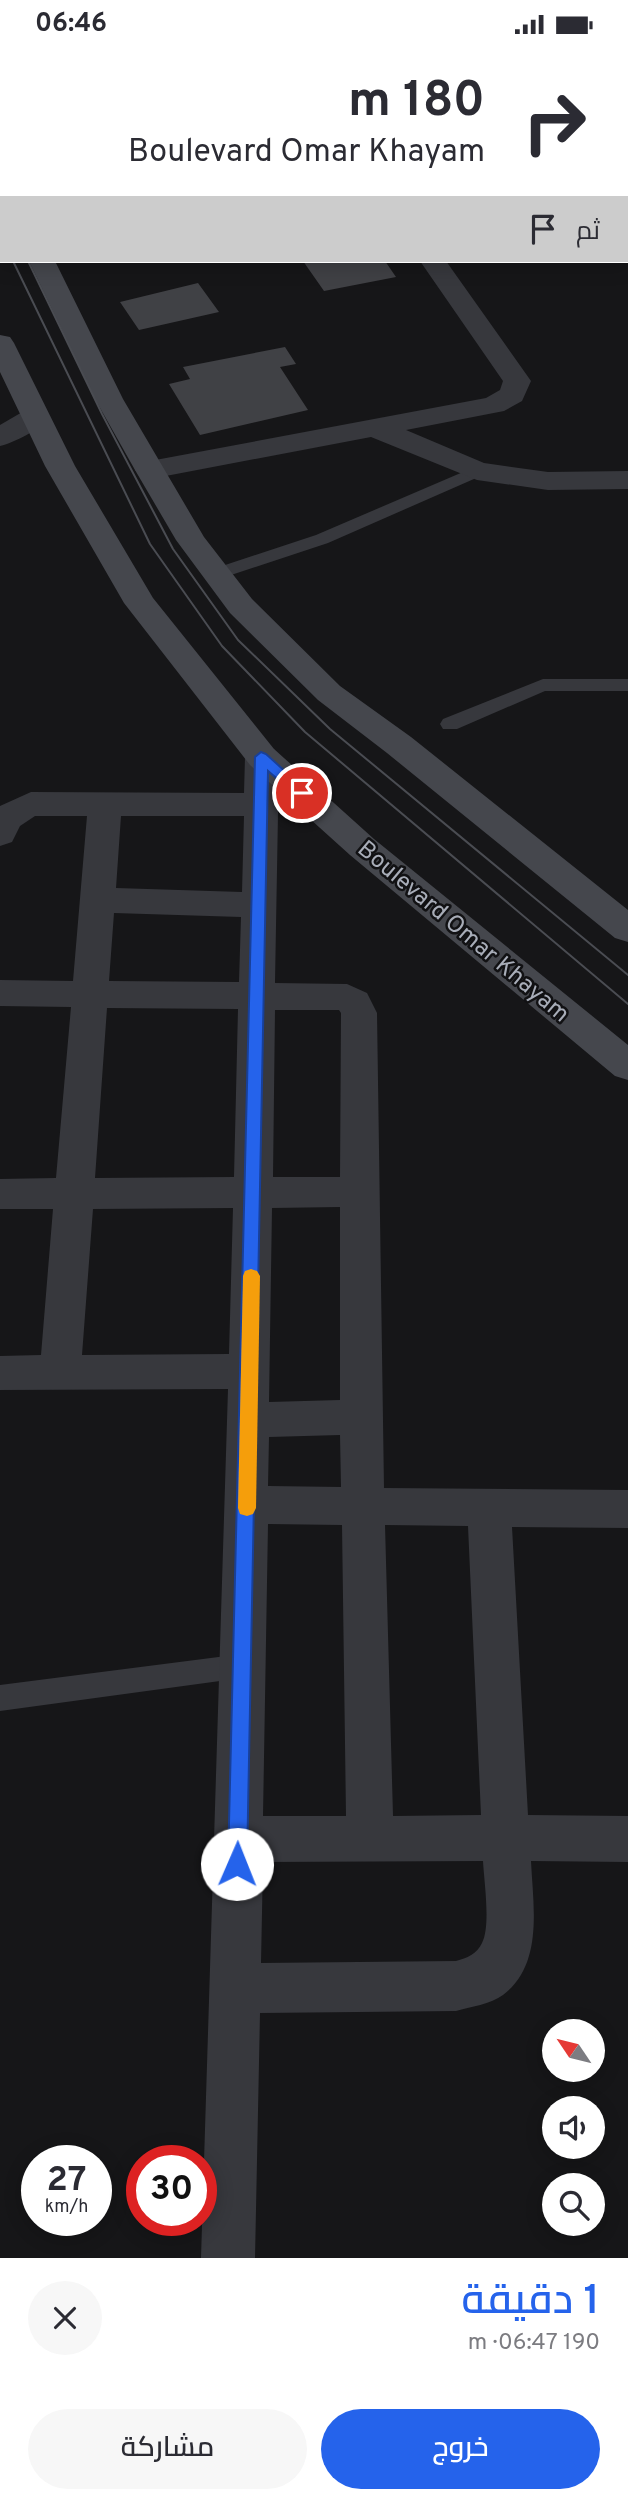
<!DOCTYPE html>
<html lang="ar">
<meta charset="utf-8">
<style>
:root{--surface:#fff;--page:#f7f7f7;--text:#2b2b33;--muted:#7c7c81;--accent:#2563eb}
body{margin:0;font-family:Overpass,Cairo,sans-serif;background:var(--page);color:var(--text);direction:rtl;height:100vh;display:flex;flex-direction:column;font-size:26px;white-space:nowrap}
*{box-sizing:border-box;margin:0}
p{font-size:23px;color:var(--muted)}
.icon{flex:none;width:38px;height:38px;fill:none;stroke:currentColor;stroke-width:2;stroke-linecap:round;stroke-linejoin:round}
.map{position:relative;height:2209px;overflow:hidden;direction:ltr}
.details{display:flex;flex-direction:column;background:var(--surface);flex:1}
.details>*{flex:none}
.hud{position:absolute;left:0px;top:0px;width:628px;height:214px;box-shadow:0 4px 18px #0003;direction:rtl;background:#fff;color:var(--text);overflow:hidden}
.needle{width:46px;rotate:305deg}
.tools{position:absolute;left:542px;top:1970px;display:grid;gap:14px}
.tools a{display:grid;place-items:center;width:63px;height:63px;border-radius:50%;background:var(--surface);box-shadow:0 4px 18px #0003;font-size:35px}
.speed{position:absolute;left:21px;top:2096px;display:flex;gap:14px;font-size:35px;font-weight:700;text-align:center}
.speed>*{display:grid;place-content:center;width:91px;height:91px;border-radius:50%;background:var(--surface);box-shadow:0 4px 18px #0003;line-height:1}
.speed small{font-size:18px;font-weight:400}
.speed .limit{border:10px solid #d22;background:#fff;color:#111}
.pin{position:absolute;display:grid;place-items:center;width:60px;height:60px;color:#fff;margin:-30px;border:4px solid #fff;border-radius:50%;box-shadow:0 2px 7px #0007}
.me{position:absolute;width:77px;margin:-38px;rotate:1deg;stroke-linejoin:round;filter:drop-shadow(0 0 5px #0008)}
.turn{display:flex;align-items:center;gap:24px;height:147px;padding:0 28px;font-size:32px}
.turn .icon{width:91px;height:91px;stroke-width:2.5}
.turn b{display:block;font-size:49px;line-height:60px}
.then{display:flex;align-items:center;height:66px;padding:0 28px;background:#0003;gap:14px;font-size:26px}
.round{display:grid;place-items:center;flex:none;width:74px;height:74px;border-radius:37px;background:var(--page)}
.summary{display:flex;align-items:center;justify-content:space-between;height:119px;padding:0 28px}
h1{font-size:42px;font-weight:600;line-height:52px;color:var(--accent)}
.button{display:flex;gap:14px;margin-top:auto;padding:14px 28px}
.button a{flex:1;height:80px;border-radius:42px;background:var(--accent);color:#fff;font-size:28px;font-weight:600;line-height:80px;text-align:center}
.button a+a{background:var(--page);color:var(--text)}
.status{display:flex;justify-content:space-between;align-items:center;height:49px;padding:0 35px;background:var(--surface);direction:ltr}
.status svg{height:19px;fill:currentColor}
.map>svg:first-child{display:block}
</style>
<div class="status"><b>06:46</b><svg viewBox="0 0 49 12"><path d="M0 12V9h3v3zM5 12V6h3v6zM10 12V3h3v9zM15 12V0h3v12zM26 1h20v11H26zM47 4h2v5h-2z"/></svg></div>
<div class="map">
<svg width="628" height="2209" viewBox="0 0 628 2209">
<rect width="100%" height="100%" fill="#161618"/>
<path fill="#404145" d="M303 212H385L396 228 324 242Z
M198 234 219 263 139 281 120 253Z
M285 298 296 315 280 318 308 361 200 386 169 335 190 330 183 318Z"/>
<g fill="none" stroke-linecap="round" stroke-linejoin="round">
<path fill="#37383d" fill-rule="evenodd" d="M477 417 483 418 486 422 483 426 328 494 222 529H210L207 525 210 521 316 486Z
M543 630H628V642H545L457 680H443L440 675 443 670Z
M242 1605 251 1608 255 1617 251 1626 242 1629 0 1662V1636Z"/>
<path fill="#37383d" fill-rule="evenodd" d="M106 0H139L104 2Z
M0 13H2V27H0Z
M420 212H446L531 332 522 352 504 362 406 381 484 414 548 423 628 422V440L548 441 477 431 371 388 150 430 140 427 135 421 140 415 150 412 486 349 500 341 503 332Z
M34 359 44 362 48 368C39 381 16 393 0 397V376L24 362Z
M262 697 274 700 279 708 275 934 347 935 367 944 377 964 384 1439 628 1441V1479L512 1478 528 1766 628 1767V1813L531 1812C533 1856 544 1915 503 1946 491 1955 470 1958 456 1962L260 1964 255 2209H201L228 1340 0 1341V1307L41 1306 53 1160H0V1130L56 1129 71 958 0 957V931L73 932 87 767H35L20 777 12 793 0 797V757L31 743 244 744 245 708 250 700ZM121 767H244L242 843 116 839ZM114 864 241 868 239 933 109 932ZM107 959 238 960 234 1128 95 1129ZM275 961H339L341 964 340 1128H273ZM340 1158V1351L269 1353 272 1159ZM233 1159 229 1305 82 1306 93 1160ZM340 1386 341 1438 268 1437 269 1388ZM268 1475 342 1476 346 1767H263ZM385 1476 468 1477 481 1766 393 1767ZM483 1812C484 1832 491 1877 482 1894 477 1905 467 1909 456 1912L261 1914 263 1813Z"/>
<path fill="#45474d" fill-rule="evenodd" d="M0 117 2 118V136L0 135Z
M29 212H55L123 350 204 488 252 550 340 637 411 688 628 861V893L615 889 387 704 318 651 230 564 176 491 135 421 95 350Z
M0 286 10 288 14 294 75 417 153 549 274 700 374 790 628 996V1031L615 1027 350 806 250 716 124 554 45 417 0 323Z"/>
<path stroke="#4a4c52" stroke-width="2" d="M0 155 2 158
M0 185 2 188
M13 212 150 495 222 597 305 683 628 955
M28 212 102 365 173 500 238 591 330 680 628 926"/>
</g>
<path fill="#2563eb" stroke="#184099" stroke-width="2" d="M261 703 266 705 309 744 302 749 297 747 268 722 247 1815 245 1822 237 1824 230 1822 228 1815 255 708Z"/>
<path fill="#f59e0b" d="M251 1220 257 1222 260 1227 256 1459 253 1465 247 1467 240 1465 238 1459 243 1227 245 1222Z"/>
<g text-anchor="middle" stroke-width="5" stroke-linejoin="round" paint-order="stroke">
<g font-size="24" fill="#a8adb8" stroke="#111113">
<text transform="translate(464 882) rotate(40)" y="8">Boulevard Omar Khayam</text>
</g>
</g>
</svg>
<div class="tools">
<a><svg class="needle" viewBox="-14 -14 28 28"><path d="M0-13l5 13h-10z" fill="#e53935"/><path d="M0 13l5-13h-10z" fill="#7c7c81"/></svg></a>
<a><svg class="icon" aria-label="sound" viewBox="0 0 24 24"><path d="M4 9h4l5-4v14l-5-4H4zM17 9q2 3 0 6"/></svg></a>
<a><svg class="icon" aria-label="search" viewBox="0 0 24 24"><circle cx="10" cy="10" r="6"/><path d="M15 15l6 6"/></svg></a>
</div>
<div class="speed"><div>27<small>km/h</small></div><div class="limit">30</div></div>
<div class="pin" style="left:302px;top:744px;background:#d93025"><svg class="icon" aria-label="arrive" viewBox="0 0 24 24"><path d="M6 21V4h12l-3 4 3 4H6"/></svg></div>
<svg class="me" style="left:237px;top:1815px" viewBox="-20 -20 40 40"><circle r="19" fill="#fff"/><path d="M0-13L10 11 0 6-10 11z" fill="#2563eb"/></svg>
<div class="hud">
<div class="turn"><svg class="icon" aria-label="right" viewBox="0 0 24 24"><path d="M7 20v-9h11M14 6l5 5-5 5"/></svg><div><b>180 m</b>Boulevard Omar Khayam</div></div>
<div class="then">ثم<svg class="icon" aria-label="arrive" viewBox="0 0 24 24"><path d="M6 21V4h12l-3 4 3 4H6"/></svg></div>
</div>
</div>
<section class="details">
<div class="summary"><div><h1>1 دقيقة</h1><p>190 m · 06:47</p></div><a class="round"><svg class="icon" aria-label="close" viewBox="0 0 24 24"><path d="M6 6l12 12M18 6L6 18"/></svg></a></div>
<div class="button"><a>خروج</a><a>مشاركة</a></div>
</section>
